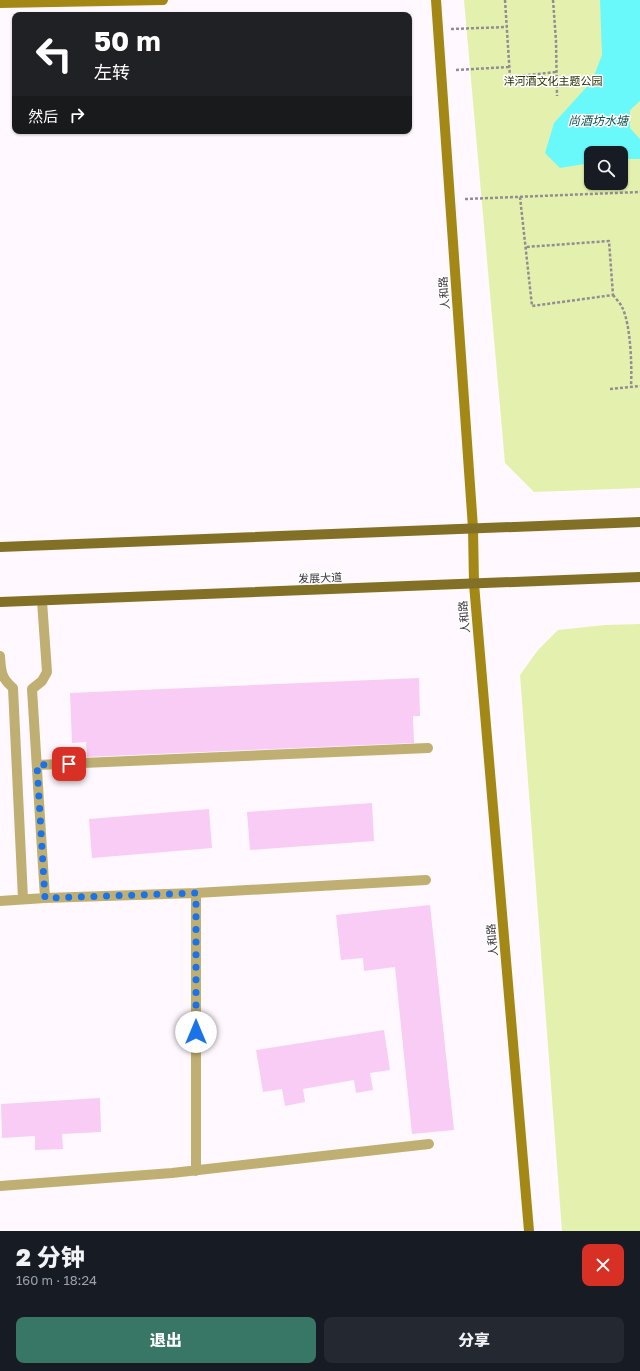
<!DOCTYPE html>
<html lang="zh">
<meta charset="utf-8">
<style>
:root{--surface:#171b24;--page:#242831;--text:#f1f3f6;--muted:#9ea1a6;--accent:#387765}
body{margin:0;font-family:"Golos Text","Noto Sans SC",sans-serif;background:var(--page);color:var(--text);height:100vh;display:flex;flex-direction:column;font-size:15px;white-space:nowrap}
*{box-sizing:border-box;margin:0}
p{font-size:13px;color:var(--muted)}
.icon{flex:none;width:22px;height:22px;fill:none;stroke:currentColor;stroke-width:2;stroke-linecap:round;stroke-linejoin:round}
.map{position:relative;height:1231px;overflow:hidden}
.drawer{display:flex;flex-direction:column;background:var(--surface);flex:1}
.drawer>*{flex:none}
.top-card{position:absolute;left:12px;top:12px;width:400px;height:122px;border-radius:8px;box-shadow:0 1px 3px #0004;background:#202124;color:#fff;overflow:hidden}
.tools{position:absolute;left:584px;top:146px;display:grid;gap:8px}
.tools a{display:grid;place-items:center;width:44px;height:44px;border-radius:8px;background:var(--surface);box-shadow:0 1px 3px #0004;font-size:20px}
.pin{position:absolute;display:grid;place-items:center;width:34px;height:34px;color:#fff;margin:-17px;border-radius:8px;box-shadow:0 2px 6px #0006}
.me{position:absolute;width:44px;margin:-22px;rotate:0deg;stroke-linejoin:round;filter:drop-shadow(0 0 3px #0008)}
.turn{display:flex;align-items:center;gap:14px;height:84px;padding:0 16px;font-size:18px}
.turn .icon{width:52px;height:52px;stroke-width:2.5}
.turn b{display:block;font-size:28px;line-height:34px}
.then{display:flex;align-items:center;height:38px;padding:0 16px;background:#0003;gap:8px;font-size:15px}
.round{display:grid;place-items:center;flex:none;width:42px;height:42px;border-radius:8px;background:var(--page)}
.head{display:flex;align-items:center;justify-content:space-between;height:68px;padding:0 16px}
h1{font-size:24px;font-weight:800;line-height:30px}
.primary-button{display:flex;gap:8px;margin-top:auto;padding:8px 16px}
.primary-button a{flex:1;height:46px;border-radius:8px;background:var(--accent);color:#fff;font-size:16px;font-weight:800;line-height:46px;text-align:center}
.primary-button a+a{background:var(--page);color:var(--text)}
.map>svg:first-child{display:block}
</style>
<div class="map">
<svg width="640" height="1231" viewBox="0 0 640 1231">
<rect width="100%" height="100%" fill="#fff8fe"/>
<path fill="#e4f1ae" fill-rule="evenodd" d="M464 0H640V488L534 492 505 463ZM591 153H621V183H591Z
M640 624V1231H562L520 675 538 650 558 630 605 625Z"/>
<path fill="#69f9fb" d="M600 0H640V101L630 110V128L640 139V159H621V153H591V163L560 168 545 153 554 123 592 81 602 55Z"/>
<path fill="#f9ccf5" d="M419 678 420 716H413L414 743 87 757 86 742 72 743 70 693Z
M372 803 374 841 250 850 247 812Z
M209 809 212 848 92 858 89 819Z
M430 905 454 1130 412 1134 395 967 364 971 363 958 341 960 336 915Z
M384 1030 390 1070 370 1073 373 1090 356 1093 354 1080 303 1089 305 1102 285 1106 282 1089 263 1092 256 1050Z
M100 1098 101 1132 62 1134 63 1149 35 1150V1136L2 1138 1 1104Z"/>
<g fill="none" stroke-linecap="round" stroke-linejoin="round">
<path stroke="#938d92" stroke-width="2.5" stroke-dasharray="3 2" stroke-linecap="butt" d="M505 0 510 77 556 72
M553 0 556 41 557 96
M451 29 507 27
M456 70 509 67
M520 197 532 306 613 295 609 241 526 247
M465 199 640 192
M613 295C616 299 620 303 622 307 631 325 632 367 631 387
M610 389 640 386"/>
<path stroke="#c0af72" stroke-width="10" d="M42 601 47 672 42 681 32 689 45 898
M0 656C1 671 1 678 13 688L23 899
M37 765 428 748
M0 901 45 898 196 893 426 880
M196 1171V893
M0 1186 172 1173 429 1144"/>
<path stroke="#a48816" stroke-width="10" d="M436 0 473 528 474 584 529 1231
M0 3 163 0"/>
<path stroke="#837027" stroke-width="10" d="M0 547 640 522
M0 602 640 577"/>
</g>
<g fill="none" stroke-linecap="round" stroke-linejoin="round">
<path stroke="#1a73e8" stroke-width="7" stroke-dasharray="0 12.6" d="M69 764 37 765 45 898 196 893V1032"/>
</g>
<g text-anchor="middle" stroke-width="3" stroke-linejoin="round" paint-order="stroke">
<g font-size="11" fill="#2b3107" stroke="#fff">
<text x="553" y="85">洋河酒文化主题公园</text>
</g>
<g font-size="11" fill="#3a3539" stroke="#fff">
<text transform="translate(444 293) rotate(-94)" y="4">人和路</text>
<text transform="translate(320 578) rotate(-2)" y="4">发展大道</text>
<text transform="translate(464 617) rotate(-95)" y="4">人和路</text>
<text transform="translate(492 940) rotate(-95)" y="4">人和路</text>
</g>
<g font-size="12" font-style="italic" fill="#125253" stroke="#fff">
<text x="598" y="125">尚酒坊水塘</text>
</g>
</g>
</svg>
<div class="tools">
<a><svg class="icon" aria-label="search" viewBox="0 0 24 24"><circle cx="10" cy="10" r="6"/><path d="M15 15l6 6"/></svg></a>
</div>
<div class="pin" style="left:69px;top:764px;background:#d93025"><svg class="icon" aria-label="arrive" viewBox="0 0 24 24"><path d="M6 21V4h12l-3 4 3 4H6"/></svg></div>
<svg class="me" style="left:196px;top:1032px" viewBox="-20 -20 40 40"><circle r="19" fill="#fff"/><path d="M0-13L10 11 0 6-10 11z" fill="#1a73e8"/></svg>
<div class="top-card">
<div class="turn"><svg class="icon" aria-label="left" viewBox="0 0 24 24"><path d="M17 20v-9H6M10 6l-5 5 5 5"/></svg><div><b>50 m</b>左转</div></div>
<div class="then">然后<svg class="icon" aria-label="right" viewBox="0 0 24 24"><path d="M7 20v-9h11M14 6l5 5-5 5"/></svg></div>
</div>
</div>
<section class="drawer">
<div class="head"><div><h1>2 分钟</h1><p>160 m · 18:24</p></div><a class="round" style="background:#d93025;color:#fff"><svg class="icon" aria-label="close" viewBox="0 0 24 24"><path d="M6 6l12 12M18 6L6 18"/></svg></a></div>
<div class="primary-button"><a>退出</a><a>分享</a></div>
</section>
